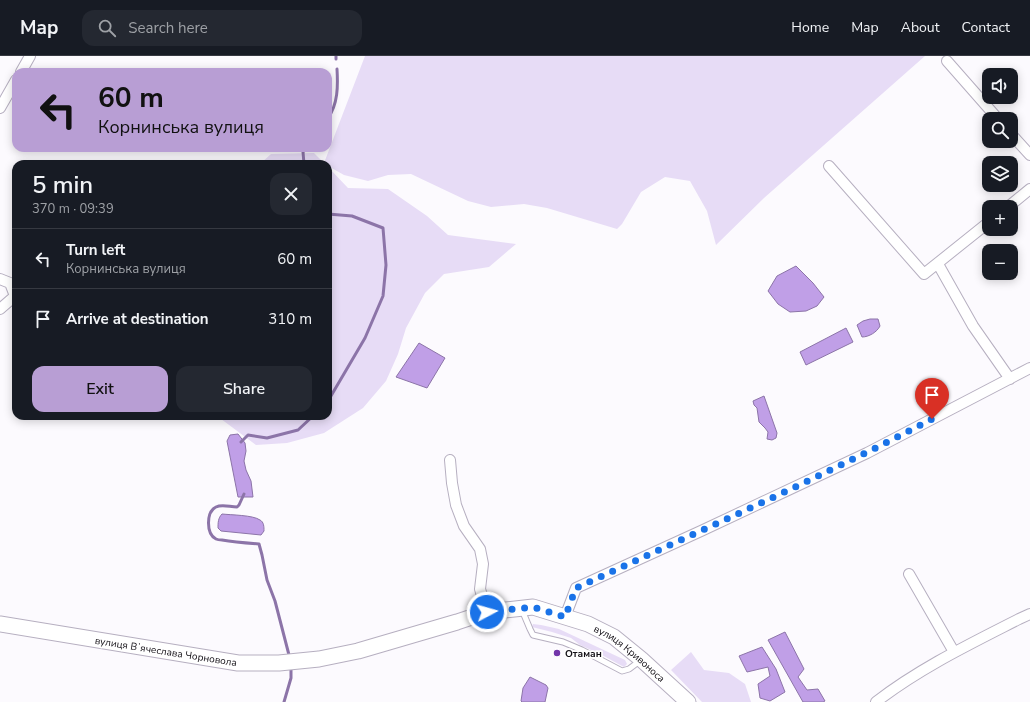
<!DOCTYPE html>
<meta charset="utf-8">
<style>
:root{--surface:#171b24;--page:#242831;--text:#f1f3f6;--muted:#9ea1a6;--line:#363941;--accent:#b89ed4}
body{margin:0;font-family:"Nunito Sans",sans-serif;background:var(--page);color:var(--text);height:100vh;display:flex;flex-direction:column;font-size:15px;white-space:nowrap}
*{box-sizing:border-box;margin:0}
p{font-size:13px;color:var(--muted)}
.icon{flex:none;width:22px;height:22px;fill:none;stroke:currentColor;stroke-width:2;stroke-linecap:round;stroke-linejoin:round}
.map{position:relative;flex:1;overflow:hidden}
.side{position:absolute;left:12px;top:104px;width:320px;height:260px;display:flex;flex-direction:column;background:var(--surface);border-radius:12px;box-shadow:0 2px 10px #0003}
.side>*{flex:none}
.hud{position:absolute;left:12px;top:12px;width:320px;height:84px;border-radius:12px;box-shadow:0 2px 10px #0003;background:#b89ed4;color:#111;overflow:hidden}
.fabs{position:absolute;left:982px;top:12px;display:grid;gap:8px}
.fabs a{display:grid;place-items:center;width:36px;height:36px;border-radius:8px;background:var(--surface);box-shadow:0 2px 10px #0003;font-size:20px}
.pin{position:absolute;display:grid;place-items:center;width:34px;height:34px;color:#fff;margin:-41px -17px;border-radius:50% 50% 50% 0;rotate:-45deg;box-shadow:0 0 4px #0007}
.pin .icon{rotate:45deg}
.me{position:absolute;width:44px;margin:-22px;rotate:84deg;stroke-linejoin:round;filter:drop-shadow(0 0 3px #0008)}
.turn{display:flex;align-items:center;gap:14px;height:84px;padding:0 20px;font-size:18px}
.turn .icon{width:52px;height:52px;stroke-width:2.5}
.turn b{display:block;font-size:28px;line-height:34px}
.round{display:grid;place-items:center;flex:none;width:42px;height:42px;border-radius:12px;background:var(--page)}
.summary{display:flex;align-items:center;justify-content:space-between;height:68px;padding:0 20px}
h1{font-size:24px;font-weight:600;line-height:30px}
.button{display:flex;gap:8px;margin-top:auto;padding:8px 20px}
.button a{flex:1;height:46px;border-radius:12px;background:var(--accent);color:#111;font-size:16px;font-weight:600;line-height:46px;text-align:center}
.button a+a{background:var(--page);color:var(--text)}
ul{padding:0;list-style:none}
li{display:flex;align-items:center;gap:12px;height:60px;padding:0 20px;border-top:1px solid var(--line)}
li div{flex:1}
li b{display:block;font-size:15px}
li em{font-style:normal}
header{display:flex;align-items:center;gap:24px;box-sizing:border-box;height:56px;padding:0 20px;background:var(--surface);border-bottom:1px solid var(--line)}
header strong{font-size:19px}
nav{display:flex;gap:22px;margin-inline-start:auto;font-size:14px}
.search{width:280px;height:36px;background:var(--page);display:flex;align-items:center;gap:10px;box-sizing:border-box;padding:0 14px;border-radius:12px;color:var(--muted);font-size:15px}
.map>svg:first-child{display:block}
</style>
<header>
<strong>Map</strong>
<div class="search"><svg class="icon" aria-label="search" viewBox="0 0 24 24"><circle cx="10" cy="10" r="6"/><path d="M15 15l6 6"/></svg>Search here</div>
<nav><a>Home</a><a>Map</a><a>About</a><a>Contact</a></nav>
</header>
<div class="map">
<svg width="1030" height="646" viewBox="0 0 1030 646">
<rect width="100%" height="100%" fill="#fcfafe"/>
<path fill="#e7dcf6" d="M365 0H925L764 142 716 189 707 155 690 125 665 121 641 136 622 168 617 173 547 152 524 148 491 151 468 145 411 118 388 119 368 125 344 119 328 110V108H260L271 98 314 97 324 107Z
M328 111 348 132 388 133 427 160 448 179 516 188 489 211 444 218 425 237 406 272 398 298 386 325 363 352 324 377 287 387 256 389 217 360H328Z
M533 568 541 569 559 573 625 604 627 608 624 611 600 598 580 589 571 582 552 576 532 571Z
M691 596 704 614 729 617 745 628 751 646H702L671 614Z"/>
<path fill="#c09fe7" stroke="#8c74a8" d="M796 210 813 227 824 241 817 250 806 255 790 256 778 248 768 235 777 220Z
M870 263H878L880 270C877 276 869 281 862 281L857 269 863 265Z
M846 272 853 286 806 309 800 296Z
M419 287 445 302 427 332 396 321Z
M764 340 777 377 776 382 772 384 767 383 768 376 765 372 759 366 757 352 754 349 753 345Z
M238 378 245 387 246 395 244 405 246 414 251 425 253 441H238L227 385 230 379Z
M222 458C231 459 253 459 260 464 264 466 264 471 264 475L261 479 221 475 218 472C218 467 218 462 222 458Z
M785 576 804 613 798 621 807 634 818 633 825 645 823 646H803L768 584Z
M762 591 776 613 785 636 770 645 760 642 758 628 770 620 768 611 747 616 739 600Z
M530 621 546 629 548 632 545 646H522L521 645 523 632Z"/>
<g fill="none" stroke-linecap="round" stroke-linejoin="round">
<path stroke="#8c74a8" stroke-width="3" d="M336 0V3
M328 62C338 48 338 30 337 13
M304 108 303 96 306 92
M328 158 352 160 383 172 386 209 383 240 365 282 328 345
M241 386 248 379 267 382 298 374 313 360
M244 438 239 449 237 451C230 451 222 448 216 451 206 456 206 478 216 483 218 484 220 484 222 484 234 486 246 487 259 488L262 499 267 524 275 545 289 599
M284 646 291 622V614"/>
<g stroke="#b6afc0" stroke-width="7">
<path id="lane" d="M522 554 530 573 533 579 563 586 582 594 622 615 629 613 641 604"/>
</g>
<g stroke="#b6afc0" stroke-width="12">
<path id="street" d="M947 5 998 63
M21 16 30 0
M0 52 16 24
M1011 78 1030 99
M829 110 924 218 989 166
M1008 151 1030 133
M938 208 973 270 1010 323
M0 223 10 227 15 240 0 253
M450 404 452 427 456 449 464 470 480 493 483 508 480 533 487 556
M909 518 954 596
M565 561 576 532 701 475 867 397 1030 312
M876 646C920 612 970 588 1019 563L1030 558"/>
</g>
<g stroke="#b6afc0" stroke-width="17">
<g id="secondary">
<path id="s1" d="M0 568 238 607H279L319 603 358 595 457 566 487 556 533 551 588 568 614 581 641 603 688 646"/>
</g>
</g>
<use href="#lane" stroke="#fff" stroke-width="5"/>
<use href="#street" stroke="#fff" stroke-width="10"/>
<use href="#secondary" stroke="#fff" stroke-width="15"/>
</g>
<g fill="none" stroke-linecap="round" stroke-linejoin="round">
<path stroke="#1a73e8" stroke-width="7" stroke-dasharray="0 12.6" d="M487 556 533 551 565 561 576 532C695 477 816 424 932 363"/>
</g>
<circle fill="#7335aa" stroke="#fff" stroke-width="1.5" cx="557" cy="597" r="4"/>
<g text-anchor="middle" stroke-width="3.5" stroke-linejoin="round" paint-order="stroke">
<g font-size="10" fill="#120f15" stroke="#fff">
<text transform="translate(166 595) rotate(9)" y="4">вулиця Вʼячеслава Чорновола</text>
<text dy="4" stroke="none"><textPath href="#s1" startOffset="652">вулиця Кривоноса</textPath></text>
</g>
<g font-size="10" font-weight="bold" fill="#120f15" stroke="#fff" text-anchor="start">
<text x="565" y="601">Отаман</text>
</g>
</g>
</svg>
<div class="fabs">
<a><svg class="icon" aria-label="sound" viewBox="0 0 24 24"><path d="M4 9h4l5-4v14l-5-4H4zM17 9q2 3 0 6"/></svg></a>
<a><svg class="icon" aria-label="search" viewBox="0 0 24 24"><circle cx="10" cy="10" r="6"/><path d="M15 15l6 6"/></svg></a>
<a><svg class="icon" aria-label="layers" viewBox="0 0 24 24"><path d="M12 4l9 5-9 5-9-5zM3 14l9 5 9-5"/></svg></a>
<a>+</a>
<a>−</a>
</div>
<div class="pin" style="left:932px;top:363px;background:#d93025"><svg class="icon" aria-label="arrive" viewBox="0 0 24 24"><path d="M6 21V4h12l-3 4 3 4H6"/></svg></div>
<svg class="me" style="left:487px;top:556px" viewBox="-20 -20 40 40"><circle r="17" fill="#1a73e8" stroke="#fff" stroke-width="3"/><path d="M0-11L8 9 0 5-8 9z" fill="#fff"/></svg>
<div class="hud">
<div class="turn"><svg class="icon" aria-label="left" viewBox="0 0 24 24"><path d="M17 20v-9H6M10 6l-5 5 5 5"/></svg><div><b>60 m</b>Корнинська вулиця</div></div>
</div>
<section class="side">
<div class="summary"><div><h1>5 min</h1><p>370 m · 09:39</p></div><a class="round"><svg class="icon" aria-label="close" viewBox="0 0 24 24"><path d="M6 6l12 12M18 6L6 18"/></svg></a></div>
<ul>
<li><svg class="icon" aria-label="left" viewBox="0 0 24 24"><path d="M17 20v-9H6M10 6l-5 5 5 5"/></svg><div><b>Turn left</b><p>Корнинська вулиця</p></div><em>60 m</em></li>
<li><svg class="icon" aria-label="arrive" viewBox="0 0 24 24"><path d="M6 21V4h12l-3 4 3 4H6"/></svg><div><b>Arrive at destination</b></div><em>310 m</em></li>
</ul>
<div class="button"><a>Exit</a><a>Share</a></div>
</section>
</div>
